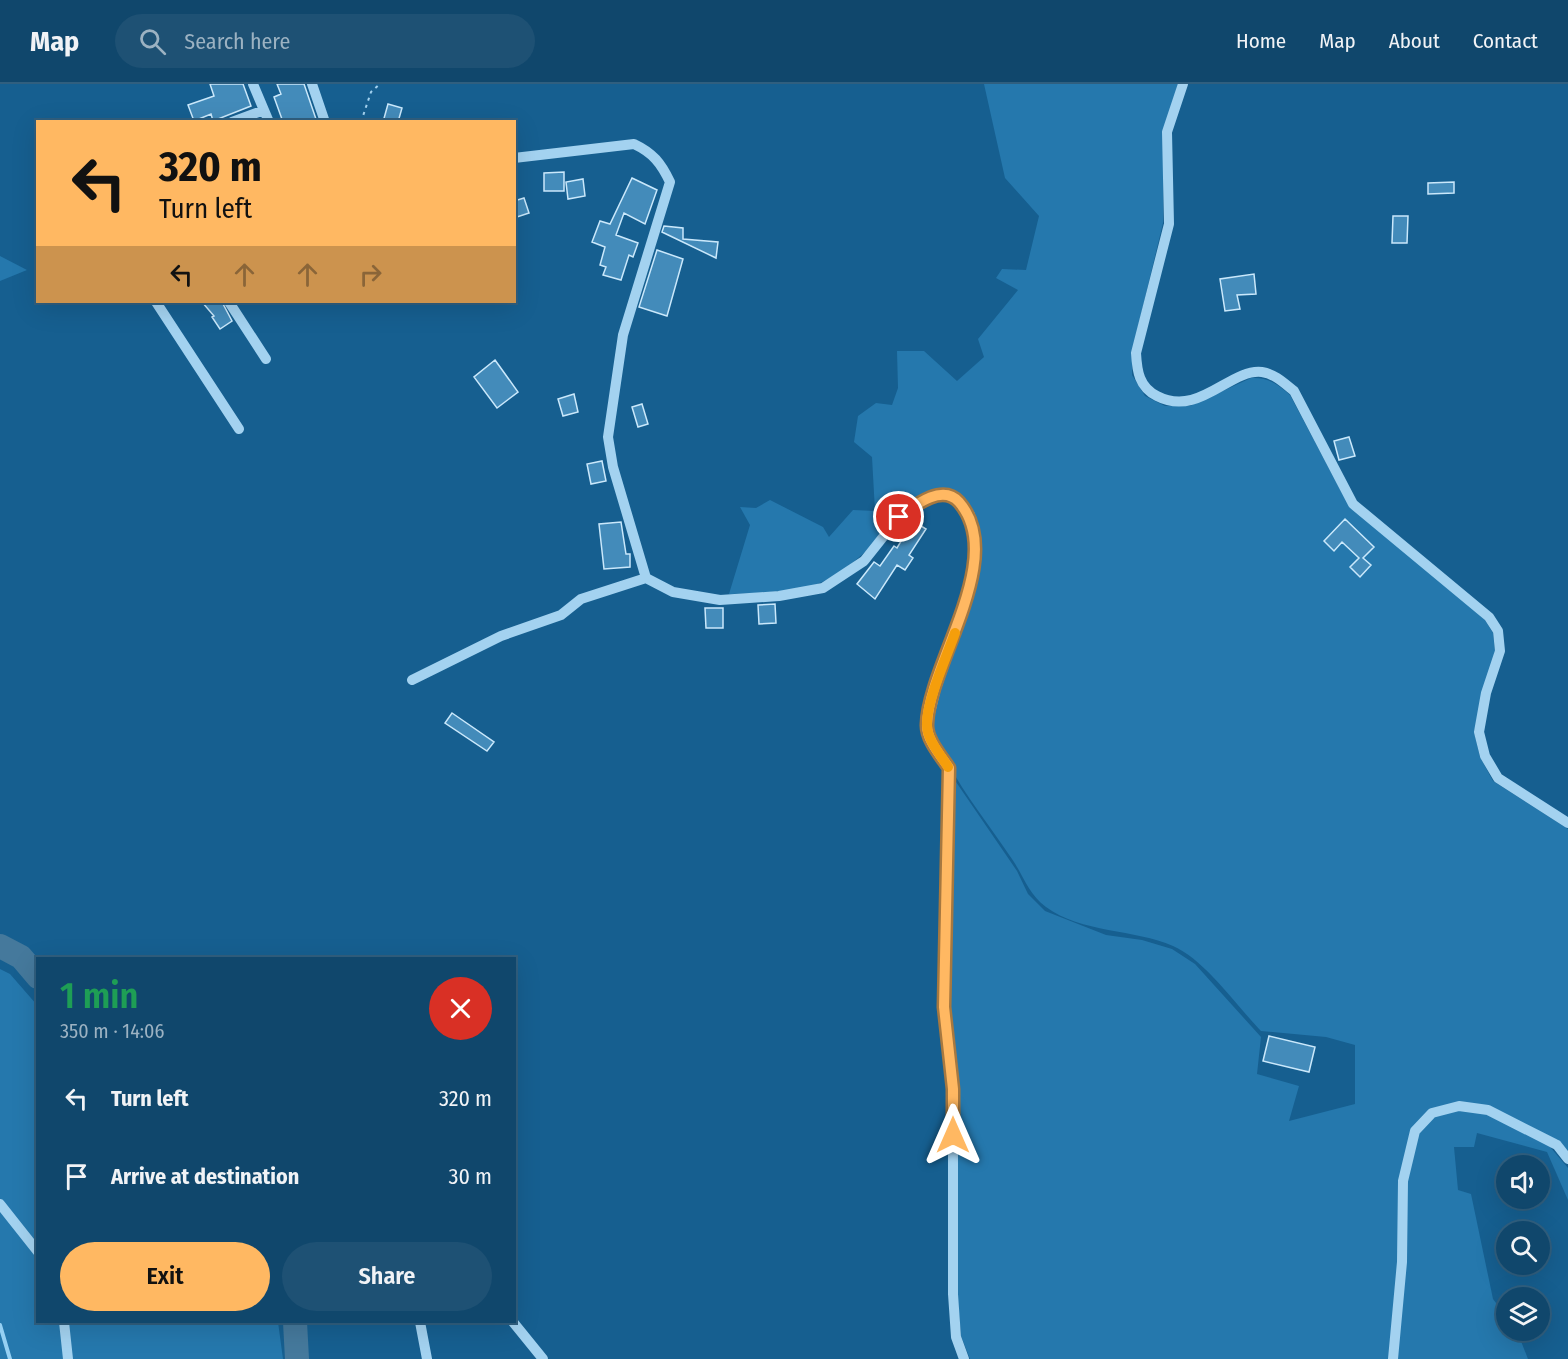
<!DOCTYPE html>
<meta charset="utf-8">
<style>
:root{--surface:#10476c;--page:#1e5174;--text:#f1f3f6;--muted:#9cb2c2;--line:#305f7f;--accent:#ffb862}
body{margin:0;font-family:"Fira Sans Condensed",sans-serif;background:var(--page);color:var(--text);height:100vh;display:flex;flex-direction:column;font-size:22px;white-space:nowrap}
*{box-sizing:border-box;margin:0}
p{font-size:20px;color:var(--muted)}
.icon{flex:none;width:33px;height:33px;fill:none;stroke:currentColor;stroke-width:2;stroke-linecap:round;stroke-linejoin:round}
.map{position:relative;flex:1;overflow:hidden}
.side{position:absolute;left:36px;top:873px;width:480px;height:366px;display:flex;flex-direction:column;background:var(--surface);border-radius:0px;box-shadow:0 6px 24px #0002,0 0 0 2px var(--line)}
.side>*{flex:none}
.banner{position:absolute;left:36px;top:36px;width:480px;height:183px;border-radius:0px;box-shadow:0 6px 24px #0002,0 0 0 2px var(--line);background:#ffb862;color:#111;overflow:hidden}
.controls{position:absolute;left:1496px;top:1071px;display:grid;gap:12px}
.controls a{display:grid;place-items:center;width:54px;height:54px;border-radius:50%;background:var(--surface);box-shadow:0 6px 24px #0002,0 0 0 2px var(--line);font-size:30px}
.pin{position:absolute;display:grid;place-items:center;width:51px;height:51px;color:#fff;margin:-26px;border:3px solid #fff;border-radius:50%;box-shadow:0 2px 6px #0007}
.me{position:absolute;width:66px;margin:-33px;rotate:0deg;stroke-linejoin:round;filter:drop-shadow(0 0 4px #0008)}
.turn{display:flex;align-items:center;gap:21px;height:126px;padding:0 24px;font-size:27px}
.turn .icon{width:78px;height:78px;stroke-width:2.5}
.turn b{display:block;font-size:42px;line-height:51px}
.lanes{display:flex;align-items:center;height:57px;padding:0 24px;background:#0003;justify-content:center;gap:30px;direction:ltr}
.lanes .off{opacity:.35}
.round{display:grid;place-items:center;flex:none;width:63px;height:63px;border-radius:32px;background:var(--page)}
.summary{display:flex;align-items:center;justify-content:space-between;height:102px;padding:0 24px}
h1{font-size:36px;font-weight:600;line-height:45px;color:#1e9e55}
.primary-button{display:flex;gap:12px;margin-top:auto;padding:12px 24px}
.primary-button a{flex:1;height:69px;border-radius:36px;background:var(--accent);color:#111;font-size:24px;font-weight:600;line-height:69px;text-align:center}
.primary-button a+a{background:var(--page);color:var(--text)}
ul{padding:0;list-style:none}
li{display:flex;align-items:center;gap:18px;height:78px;padding:0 24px}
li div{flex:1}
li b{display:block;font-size:22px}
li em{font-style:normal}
header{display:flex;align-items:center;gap:36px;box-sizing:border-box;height:84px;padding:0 30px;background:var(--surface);border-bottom:2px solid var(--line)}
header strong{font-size:28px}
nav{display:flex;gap:33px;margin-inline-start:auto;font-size:21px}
.search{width:420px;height:54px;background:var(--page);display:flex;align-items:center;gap:15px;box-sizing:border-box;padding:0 21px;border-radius:33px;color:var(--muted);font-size:22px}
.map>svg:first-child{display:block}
</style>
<header>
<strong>Map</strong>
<div class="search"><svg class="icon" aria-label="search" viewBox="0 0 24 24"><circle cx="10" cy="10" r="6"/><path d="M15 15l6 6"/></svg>Search here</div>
<nav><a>Home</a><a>Map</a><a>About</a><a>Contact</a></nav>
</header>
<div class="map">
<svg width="1568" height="1275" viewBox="0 0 1568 1275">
<rect width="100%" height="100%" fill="#165f90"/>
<path fill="#2578ad" d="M984 0H1178L1163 48V139L1132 268V291L1145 312 1165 322H1190L1251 294C1268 293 1277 300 1290 311L1349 422 1470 522 1485 536 1493 549 1495 567 1474 648 1480 673 1493 697 1568 745V1067L1557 1055 1551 1064 1568 1084V1116L1547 1068 1477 1049 1474 1063H1454L1458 1106 1471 1110 1493 1215 1506 1232V1246L1517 1247 1528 1275H970L961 1252 957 1206 958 1006 949 923 954 695 1017 787 1028 810 1045 827 1106 851 1142 856 1172 865 1195 880 1261 953 1257 990 1299 1002 1289 1037 1355 1020V961L1326 953 1261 947C1236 921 1205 876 1173 862 1135 845 1081 849 1046 823 1029 811 1023 791 1012 775 986 736 953 697 936 654 924 624 965 545 973 513 979 493 982 464 978 444 976 431 971 419 959 411 950 404 931 405 921 410 913 415 904 428 897 435 875 459 852 484 822 498 801 508 754 509 729 510L750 441 740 423 756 424 770 416 823 443 829 453 853 426 875 427 872 373 854 358 858 332 876 319 892 321 898 304 897 267H924L957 297 984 273 978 255 1018 206 996 194 1002 185 1026 186 1039 132 1005 94Z
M0 172 27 186 0 197Z
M0 885 10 890 37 921 38 1238H278L283 1275H0Z"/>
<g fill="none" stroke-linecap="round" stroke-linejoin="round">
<path stroke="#95d0f3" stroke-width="4" d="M0 1241 10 1275"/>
<path stroke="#45799c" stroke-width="24" d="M0 862 21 873 38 893
M295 1238 297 1275"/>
</g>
<path fill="#438bba" stroke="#cae8fb" stroke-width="1.5" d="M210 0H243L251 22 213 37 211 30 194 37 188 21 214 12Z
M277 0H304L317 38H283L274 13 281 10Z
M388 20 402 24 398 38H383Z
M564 88V107H544V89Z
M632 94 657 106 645 140 624 129 616 151 638 159 633 173 629 171 621 196 603 191 606 183 600 181 605 163 592 158 600 137 610 140Z
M583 95 585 112 568 115 566 98Z
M1454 98V109L1428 110V99Z
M524 114 529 129 514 134V117Z
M1393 132H1408L1407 159H1392Z
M664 142 683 144V155L718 158 716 174 662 148Z
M657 166 683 175 667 232 639 223Z
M1254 190 1256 210 1237 211 1240 225 1225 227 1220 195Z
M202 218H222L232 237 220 245 212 233 214 232Z
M495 276 518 308 497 324 474 293Z
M574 310 578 328 563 332 558 315Z
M642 320 648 340 638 343 632 323Z
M1349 353 1355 372 1339 376 1334 357Z
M602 377 606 397 591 400 587 380Z
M1345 435 1374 463 1363 474 1371 481 1360 493 1350 483 1359 474 1342 458 1334 467 1324 457Z
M913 437 926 445 909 471 913 474 905 486 897 481 875 515 857 500 874 478 880 482 894 462 897 464Z
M621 438 626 470H630V483L604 485 599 440Z
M775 520 776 539 759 540 758 521Z
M705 524H723V544H706Z
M452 629 494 658 487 667 445 639Z
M1269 952 1315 963 1309 988 1263 977Z"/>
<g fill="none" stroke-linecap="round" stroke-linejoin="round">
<path stroke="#a3d2f0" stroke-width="2" stroke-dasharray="3 4.5" stroke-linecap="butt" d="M335 35 343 38
M361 38 371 8 380 0"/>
<path stroke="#a3d2f0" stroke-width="10" d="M253 0 269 38
M312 0 325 38
M1183 0 1167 48 1169 140 1136 269C1137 287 1139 303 1157 312 1199 334 1230 284 1262 288 1275 290 1284 299 1294 307L1353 420 1489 533 1498 547 1500 567 1486 609 1479 648 1485 672 1498 694 1568 739
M232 38 264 26
M514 74 634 60C653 69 661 79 670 98L623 251 608 353 613 383 646 494 673 508 720 516 779 512 823 504 864 477 899 433 923 415 942 411 956 415 970 431 975 457 969 510 936 604 927 641 931 655 949 684 944 923 953 1005V1210L956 1253 964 1275
M156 218 239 345
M229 218 266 275
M412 596 501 552 561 531 581 515 646 494
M0 1120 38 1168
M64 1238 68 1275
M420 1238 427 1275
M513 1238 543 1275
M1393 1275 1402 1178 1403 1097 1415 1047 1432 1029 1459 1022 1488 1026 1557 1061 1568 1075"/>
</g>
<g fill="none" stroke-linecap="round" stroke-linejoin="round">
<g stroke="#a67840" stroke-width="15">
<path id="route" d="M899 433C914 422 942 399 959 418 1008 474 929 579 927 640 926 655 941 672 949 684L944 923 953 1005V1051"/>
</g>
<use href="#route" stroke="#ffb862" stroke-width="10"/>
<path stroke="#f59e0b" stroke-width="10" d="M948 683C941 671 927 656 927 641 926 618 947 572 955 549"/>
</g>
</svg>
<div class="controls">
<a><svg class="icon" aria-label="sound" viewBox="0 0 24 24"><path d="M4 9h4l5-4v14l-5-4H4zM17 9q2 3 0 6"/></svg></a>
<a><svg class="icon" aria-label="search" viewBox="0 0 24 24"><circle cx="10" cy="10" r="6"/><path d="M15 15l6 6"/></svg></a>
<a><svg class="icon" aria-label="layers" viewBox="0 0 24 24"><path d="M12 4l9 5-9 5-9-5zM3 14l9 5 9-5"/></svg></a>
</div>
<div class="pin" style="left:899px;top:433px;background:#d93025"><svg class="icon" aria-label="arrive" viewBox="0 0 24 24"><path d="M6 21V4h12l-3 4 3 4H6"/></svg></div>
<svg class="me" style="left:953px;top:1051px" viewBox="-20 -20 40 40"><path d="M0-17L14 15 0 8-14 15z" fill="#ffb862" stroke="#fff" stroke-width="4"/></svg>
<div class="banner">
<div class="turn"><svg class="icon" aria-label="left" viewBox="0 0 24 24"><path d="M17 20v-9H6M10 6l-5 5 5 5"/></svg><div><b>320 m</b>Turn left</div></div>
<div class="lanes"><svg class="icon" aria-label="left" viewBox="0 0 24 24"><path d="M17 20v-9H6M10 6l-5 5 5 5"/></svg><svg class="icon off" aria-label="ahead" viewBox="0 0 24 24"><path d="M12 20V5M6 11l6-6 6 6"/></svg><svg class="icon off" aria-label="ahead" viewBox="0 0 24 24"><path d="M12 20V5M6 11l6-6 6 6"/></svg><svg class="icon off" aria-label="right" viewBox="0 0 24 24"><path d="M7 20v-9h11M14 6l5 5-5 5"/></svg></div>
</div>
<section class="side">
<div class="summary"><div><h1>1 min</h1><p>350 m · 14:06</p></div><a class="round" style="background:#d93025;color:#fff"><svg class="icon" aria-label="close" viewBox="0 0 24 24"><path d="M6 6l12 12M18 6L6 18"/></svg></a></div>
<ul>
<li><svg class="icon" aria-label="left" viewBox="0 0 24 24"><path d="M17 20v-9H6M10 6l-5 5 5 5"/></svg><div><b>Turn left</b></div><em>320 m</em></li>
<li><svg class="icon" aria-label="arrive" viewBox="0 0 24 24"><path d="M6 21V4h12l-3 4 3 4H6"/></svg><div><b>Arrive at destination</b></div><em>30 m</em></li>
</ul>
<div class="primary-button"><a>Exit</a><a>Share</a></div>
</section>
</div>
